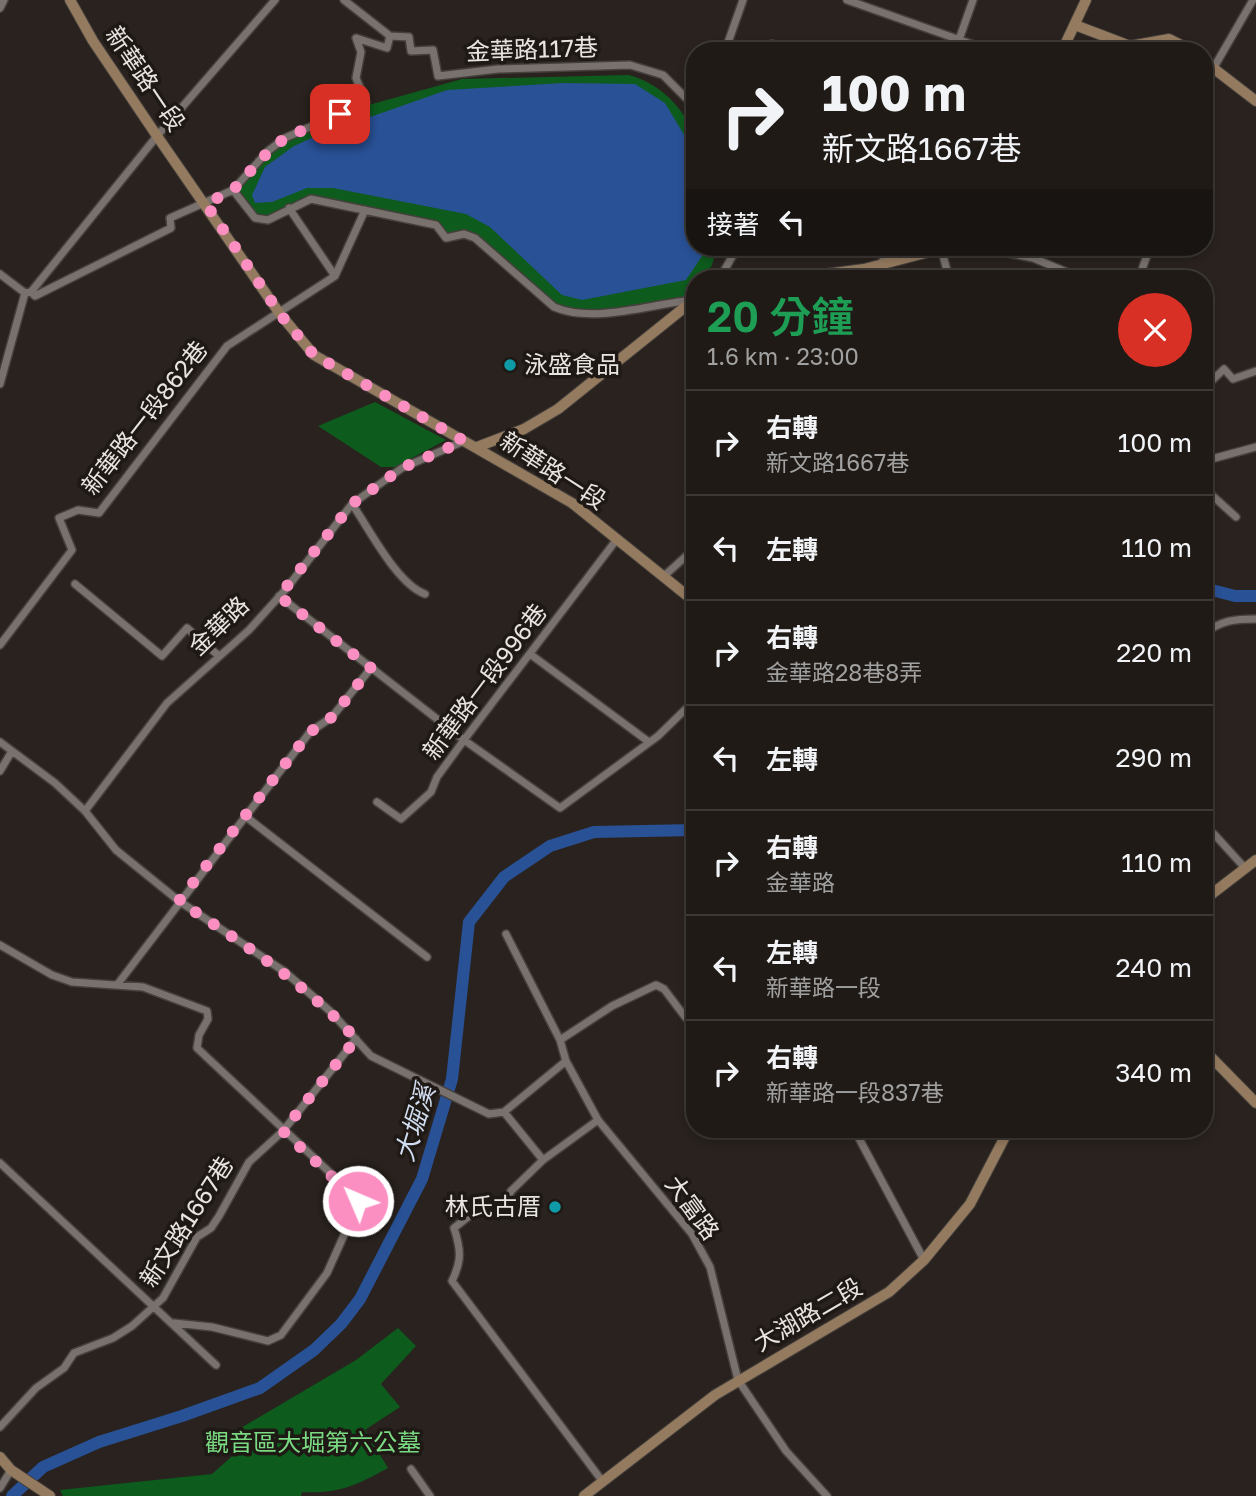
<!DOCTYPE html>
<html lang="zh-TW">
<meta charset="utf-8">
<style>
:root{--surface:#1f1a16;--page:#2c2723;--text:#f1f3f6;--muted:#a1a1a1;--line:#3c3835}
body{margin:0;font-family:"Golos Text","Noto Sans TC",sans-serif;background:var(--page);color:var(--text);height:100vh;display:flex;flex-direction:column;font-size:26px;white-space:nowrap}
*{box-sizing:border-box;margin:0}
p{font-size:23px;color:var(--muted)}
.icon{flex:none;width:38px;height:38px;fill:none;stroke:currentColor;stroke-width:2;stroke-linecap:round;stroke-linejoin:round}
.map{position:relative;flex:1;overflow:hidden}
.side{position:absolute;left:686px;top:270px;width:527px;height:868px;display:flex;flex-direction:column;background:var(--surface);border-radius:28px;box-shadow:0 4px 10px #0003,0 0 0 2px var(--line)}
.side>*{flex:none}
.banner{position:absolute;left:686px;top:42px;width:527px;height:214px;border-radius:28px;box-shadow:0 4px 10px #0003,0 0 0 2px var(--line);background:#1f1a16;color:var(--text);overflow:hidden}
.pin{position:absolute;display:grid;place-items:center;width:60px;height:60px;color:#fff;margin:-30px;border-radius:14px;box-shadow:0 4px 10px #0006}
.me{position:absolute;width:77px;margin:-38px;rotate:315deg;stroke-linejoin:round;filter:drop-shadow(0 0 5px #0008)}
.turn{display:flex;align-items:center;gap:24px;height:147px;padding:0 21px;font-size:32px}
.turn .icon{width:91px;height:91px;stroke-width:2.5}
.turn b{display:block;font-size:49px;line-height:60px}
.then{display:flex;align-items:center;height:66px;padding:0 21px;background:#0003;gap:14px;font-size:26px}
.round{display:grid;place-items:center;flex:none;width:74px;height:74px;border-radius:37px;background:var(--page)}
.head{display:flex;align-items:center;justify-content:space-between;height:119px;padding:0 21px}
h1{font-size:42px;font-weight:600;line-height:52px;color:#1e9e55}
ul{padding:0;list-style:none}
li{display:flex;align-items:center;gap:21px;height:105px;padding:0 21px;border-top:2px solid var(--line)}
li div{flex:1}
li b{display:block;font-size:26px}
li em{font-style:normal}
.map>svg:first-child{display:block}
</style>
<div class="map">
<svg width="1256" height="1496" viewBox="0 0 1256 1496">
<rect width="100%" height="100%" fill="#29221e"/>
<path fill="#0d5b1d" d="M628 75C657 81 685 108 694 136 700 155 695 223 695 247H717L712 265 704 278H695V299L599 313 554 307 475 238 446 237 436 224 311 199 261 219 232 190 286 139 358 108 462 79Z
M375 402 446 440 395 467H381L318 426Z
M398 1328 416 1346 381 1384 400 1407 365 1430 388 1468C357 1485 339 1494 302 1492L301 1496H63L60 1490 212 1474 238 1451 239 1429 356 1360Z"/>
<path fill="#295196" d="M564 83 635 84 665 103 695 153V247H708L686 280 582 300 562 295 490 227 466 214 333 188H307L272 202 255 203 252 195 265 167 294 146 316 136 447 90Z"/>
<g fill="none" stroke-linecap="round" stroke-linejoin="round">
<path stroke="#295196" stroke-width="12" d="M1204 588 1235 596H1256
M12 1496 43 1467 99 1442 182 1416 260 1388 314 1350 341 1324 360 1299 422 1179 452 1079 469 922 504 877 550 846 594 832 695 830"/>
<g stroke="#45403c" stroke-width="10">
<path id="street" d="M847 0 991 51
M0 8 4 0
M390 36 409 37 411 51 433 50 438 76 498 69 630 65 663 75 695 107
M725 51 743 0
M768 51 772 44
M955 51 973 0
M1213 69 1253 0
M233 190 268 151 285 138 366 102 356 78 361 52 356 38 387 48 390 36 344 0
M289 208 335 276
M977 247 1033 258 1081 278
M941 248 949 278
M882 263 887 247
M0 274 25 293 31 292 35 296 171 228 170 218 233 190 255 218 268 220 311 199 436 225 446 238 464 234 475 238 554 307C593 324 651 304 693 300
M720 278 733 255 734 247
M1139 278 1150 247
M31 292 157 136 275 0
M0 384 25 293
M1204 388 1224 369 1233 379 1256 371
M1204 461 1256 447
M1204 488 1236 517
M352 504C370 530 397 584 425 594
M663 577 695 548
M75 584 162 656 187 628 219 656
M279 596 464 740 560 808 658 736 695 700
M1204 635C1219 620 1236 619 1256 619
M0 645 72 550 59 518 78 510 99 513 227 346 335 276 365 210
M530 654 649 742
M0 742 55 783 85 811 116 850 179 901 285 972 331 1012 371 1056 489 1114 504 1112 566 1061 560 1040 506 934
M0 771 12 751
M377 802 401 819 431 792 437 777 464 740 617 539
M85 811 167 703 249 630 286 589 352 504 402 468 464 441
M245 816 427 957
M1204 827 1214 834 1245 868
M0 945 52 975 72 982 143 987 207 1011 208 1019 199 1035 197 1048 357 1198 358 1204 327 1273 281 1335 268 1341 212 1327 174 1323
M117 985 310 732 332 717 371 668
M560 1040 612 1006 656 985 664 989 686 1018 693 1015 695 1019
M566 1061 598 1120 692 1234 710 1267 738 1380 786 1451 827 1496
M504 1112 543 1160 598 1120
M854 1129 924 1260
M543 1160 511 1191 506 1201 473 1213 454 1228C461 1250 462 1260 452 1281L603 1482
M0 1163 216 1365
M0 1427 36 1388 64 1368 74 1353 113 1338 132 1326 163 1298 197 1237 211 1228 219 1216 249 1162 283 1131 356 1039
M411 1469 430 1496
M0 1488 11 1470"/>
</g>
<g stroke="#45403c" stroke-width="12">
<path id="secondary" d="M70 0 93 41 157 136 280 314 314 355 572 503 695 602
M1075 25 1130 46 1169 39 1193 51
M1062 51 1086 0
M1204 61 1256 101
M796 278 864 269 948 247
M477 447 524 429 558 409 695 299
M1204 900 1256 860
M1204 1050 1256 1103
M0 1457 11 1470 50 1496
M584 1496 715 1395 889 1292 924 1260 970 1204 1009 1129"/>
</g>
<use href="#street" stroke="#79716d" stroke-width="7"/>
<use href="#secondary" stroke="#947a5f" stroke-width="10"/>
</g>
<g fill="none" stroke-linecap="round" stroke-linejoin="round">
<path stroke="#fc8fc2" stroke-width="12" stroke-dasharray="0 21.6" d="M340 114 285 138 268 152 233 190 206 204 280 314 314 355 464 441 402 468 352 504 279 596 371 668 332 717 310 732 179 901C242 943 305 983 356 1039L283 1131 358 1201"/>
</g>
<g fill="#0f9aa8" stroke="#1f1915" stroke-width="2.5">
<circle cx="510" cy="365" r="7"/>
<circle cx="555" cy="1207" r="7"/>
</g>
<g text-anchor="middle" stroke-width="7" stroke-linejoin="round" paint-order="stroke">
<g font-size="24" fill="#e8e4e1" stroke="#1f1915">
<text transform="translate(532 50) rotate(-2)" y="8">金華路117巷</text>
<text transform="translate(145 79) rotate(56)" y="8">新華路一段</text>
<text transform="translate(145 418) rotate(-52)" y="8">新華路一段862巷</text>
<text transform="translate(553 471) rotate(33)" y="8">新華路一段</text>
<text transform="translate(219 626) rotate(-44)" y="8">金華路</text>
<text transform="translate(485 682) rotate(-53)" y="8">新華路一段996巷</text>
<text transform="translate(692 1208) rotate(54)" y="8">大富路</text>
<text transform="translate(187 1222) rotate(-57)" y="8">新文路1667巷</text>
<text transform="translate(808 1315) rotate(-30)" y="8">大湖路二段</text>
</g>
<g font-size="24" fill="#e8e4e1" stroke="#1f1915" text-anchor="start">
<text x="524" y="373">泳盛食品</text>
<text x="541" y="1215" text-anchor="end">林氏古厝</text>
</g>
<g font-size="24" fill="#7ada82" stroke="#1f1915">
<text x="313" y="1451">觀音區大堀第六公墓</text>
</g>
<g font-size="26" font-style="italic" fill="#d0dcf0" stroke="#1f1915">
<text transform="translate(415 1123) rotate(-73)" y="9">大堀溪</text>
</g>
</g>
</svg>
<div class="pin" style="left:340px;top:114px;background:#d93025"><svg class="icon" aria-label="arrive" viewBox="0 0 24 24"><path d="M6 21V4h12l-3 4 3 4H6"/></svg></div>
<svg class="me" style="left:358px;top:1201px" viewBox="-20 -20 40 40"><circle r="17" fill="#fc8fc2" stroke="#fff" stroke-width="3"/><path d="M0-11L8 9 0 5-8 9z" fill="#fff"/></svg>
<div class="banner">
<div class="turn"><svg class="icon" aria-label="right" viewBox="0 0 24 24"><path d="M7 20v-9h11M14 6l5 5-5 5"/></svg><div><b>100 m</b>新文路1667巷</div></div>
<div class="then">接著<svg class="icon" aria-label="left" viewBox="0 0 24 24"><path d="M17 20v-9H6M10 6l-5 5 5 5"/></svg></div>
</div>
<section class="side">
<div class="head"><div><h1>20 分鐘</h1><p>1.6 km · 23:00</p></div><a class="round" style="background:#d93025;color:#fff"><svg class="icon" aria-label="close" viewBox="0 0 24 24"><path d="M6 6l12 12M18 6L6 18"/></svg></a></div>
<ul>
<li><svg class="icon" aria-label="right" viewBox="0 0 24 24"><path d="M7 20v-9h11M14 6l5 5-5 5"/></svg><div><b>右轉</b><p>新文路1667巷</p></div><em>100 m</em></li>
<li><svg class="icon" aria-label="left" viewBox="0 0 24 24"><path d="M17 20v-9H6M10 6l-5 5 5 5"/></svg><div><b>左轉</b></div><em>110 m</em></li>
<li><svg class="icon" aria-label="right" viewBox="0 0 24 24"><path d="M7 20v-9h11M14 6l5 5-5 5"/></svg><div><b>右轉</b><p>金華路28巷8弄</p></div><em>220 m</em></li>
<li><svg class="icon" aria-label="left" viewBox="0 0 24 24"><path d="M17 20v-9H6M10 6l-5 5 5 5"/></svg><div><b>左轉</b></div><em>290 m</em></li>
<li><svg class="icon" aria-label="right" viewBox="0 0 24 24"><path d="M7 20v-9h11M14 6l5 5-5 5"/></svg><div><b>右轉</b><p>金華路</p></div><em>110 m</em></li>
<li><svg class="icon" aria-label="left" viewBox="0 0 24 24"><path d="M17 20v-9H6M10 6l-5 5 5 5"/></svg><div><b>左轉</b><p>新華路一段</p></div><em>240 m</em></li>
<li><svg class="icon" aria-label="right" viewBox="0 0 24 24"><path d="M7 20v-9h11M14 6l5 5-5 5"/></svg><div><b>右轉</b><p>新華路一段837巷</p></div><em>340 m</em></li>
</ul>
</section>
</div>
